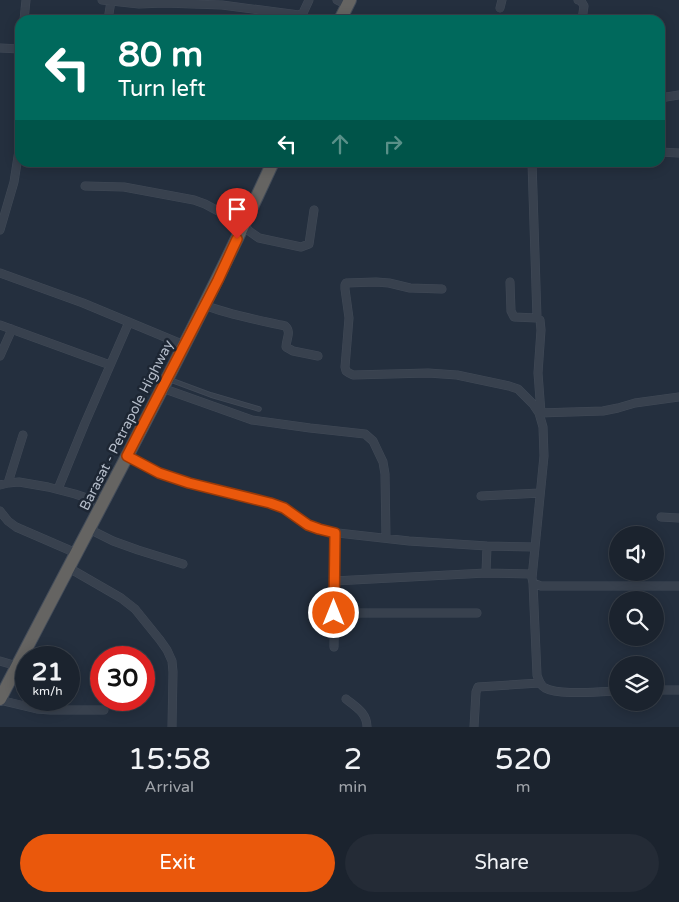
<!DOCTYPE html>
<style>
:root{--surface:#1b232e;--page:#242b36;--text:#f1f3f6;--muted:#a0a4aa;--line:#39404a;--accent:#ea580c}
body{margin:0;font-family:"Varela Round",sans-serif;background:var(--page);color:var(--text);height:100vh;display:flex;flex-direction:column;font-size:19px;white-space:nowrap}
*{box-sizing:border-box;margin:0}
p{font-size:16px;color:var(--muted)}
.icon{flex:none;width:28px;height:28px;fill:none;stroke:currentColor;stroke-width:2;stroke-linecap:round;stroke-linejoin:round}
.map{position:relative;height:727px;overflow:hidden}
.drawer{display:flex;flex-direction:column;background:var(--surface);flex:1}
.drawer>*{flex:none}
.banner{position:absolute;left:15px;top:15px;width:650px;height:152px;border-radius:15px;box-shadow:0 2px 12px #0003,0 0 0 1px var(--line);background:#00695c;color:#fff;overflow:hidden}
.fabs{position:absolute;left:609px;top:526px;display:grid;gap:10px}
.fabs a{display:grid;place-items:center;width:55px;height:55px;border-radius:50%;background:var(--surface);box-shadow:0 2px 12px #0003,0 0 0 1px var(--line);font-size:25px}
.speed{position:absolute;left:15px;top:646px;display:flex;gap:10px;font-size:25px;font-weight:700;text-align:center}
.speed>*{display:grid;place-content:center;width:65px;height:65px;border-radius:50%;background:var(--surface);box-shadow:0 2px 12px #0003,0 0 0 1px var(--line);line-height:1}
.speed small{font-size:12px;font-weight:400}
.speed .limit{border:8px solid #d22;background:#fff;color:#111}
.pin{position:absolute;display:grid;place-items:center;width:42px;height:42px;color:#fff;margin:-51px -21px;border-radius:50% 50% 50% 0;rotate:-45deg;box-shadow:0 0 5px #0007}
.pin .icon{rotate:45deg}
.me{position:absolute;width:55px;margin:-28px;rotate:0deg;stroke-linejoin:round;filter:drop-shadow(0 0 4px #0008)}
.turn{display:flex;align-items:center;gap:18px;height:105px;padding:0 20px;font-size:22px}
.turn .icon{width:65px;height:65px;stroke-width:2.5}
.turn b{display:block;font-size:35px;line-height:42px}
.lanes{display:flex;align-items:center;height:48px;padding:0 20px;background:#0003;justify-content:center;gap:25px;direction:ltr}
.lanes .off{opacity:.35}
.eta{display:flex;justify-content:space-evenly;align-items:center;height:85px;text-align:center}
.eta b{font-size:30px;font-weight:600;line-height:35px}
.action{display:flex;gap:10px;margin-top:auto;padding:10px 20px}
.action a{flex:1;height:58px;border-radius:30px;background:var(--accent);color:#fff;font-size:20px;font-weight:600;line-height:58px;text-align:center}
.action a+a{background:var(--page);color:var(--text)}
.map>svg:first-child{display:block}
</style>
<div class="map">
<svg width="679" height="727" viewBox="0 0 679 727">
<rect width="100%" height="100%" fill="#242f3e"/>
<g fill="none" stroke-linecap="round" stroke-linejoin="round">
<g stroke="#414a57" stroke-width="5.5">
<path id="service" d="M168 379 211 395 259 409"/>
</g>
<g stroke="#414a57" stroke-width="9">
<path id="minor" d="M102 0 139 4 164 3 222 5 299 15 303 13 309 0
M337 0 347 5
M578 0 581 1 584 6 582 20
M500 8 502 0
M24 20 26 0
M108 20 111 1
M0 48 20 49
M660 98 679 95
M660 152 679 153
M532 162 537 318
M85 186 124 187 194 200 205 204 244 225 249 231 259 238 301 247 309 244 314 210
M0 230 14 182 20 144
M0 273 83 303 184 345
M510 282 511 311 514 317 537 318 540 320 541 330 538 373 541 413
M442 289 410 288 389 283 376 282 346 283 345 285V289L349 318 345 367 346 371 349 373 353 375 428 373 457 375 509 386 518 389 533 404 539 413 543 427 544 456 532 578 533 583 541 586H679
M204 305C230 315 258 320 285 326 292 332 286 339 286 347L293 351 318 356
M0 325 110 365
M0 356 12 329
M162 388 252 420 310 428 365 434 373 441 383 462 385 474 386 538
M539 413 603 411 618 408 635 403 679 397
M127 456 159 473 189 483 270 503 284 508 307 525 319 529 338 533 409 541 487 546 535 547
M8 483 23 435
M0 485 8 483 19 482 48 487 75 494 102 503
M58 489 85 423 129 322
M481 496 540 493
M0 511 8 521 16 527 76 553
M661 517 679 518
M89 529 113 541 138 550 183 564
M69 568 121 598 135 609 160 640 167 650 172 661 173 672 172 727
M486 573 487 546
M334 581 486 573 532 574
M533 583 537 675C539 681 540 685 545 688 560 696 600 691 618 691
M334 613H477
M334 647 335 533
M0 661 17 666
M655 690H679
M346 699C356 707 367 713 367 727
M0 700 37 709 50 710H104
M474 727 476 692 478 687 539 683"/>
</g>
<g stroke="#434c59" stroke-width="14">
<path id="trunk" d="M340 20 350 0
M0 699C92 521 189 345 273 162"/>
</g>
<use href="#service" stroke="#38414e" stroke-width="4"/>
<use href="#minor" stroke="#38414e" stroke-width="8"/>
<use href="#trunk" stroke="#656462" stroke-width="12"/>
</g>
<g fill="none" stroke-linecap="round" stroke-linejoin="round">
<g stroke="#983908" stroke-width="12">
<path id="route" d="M237 239 218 280 127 456 159 473 189 483 270 503 284 508 308 525 319 529 335 533 334 613"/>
</g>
<use href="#route" stroke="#ea580c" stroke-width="9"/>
</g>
<g text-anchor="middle" stroke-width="5" stroke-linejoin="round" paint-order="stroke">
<g font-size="14" fill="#b4bcc9" stroke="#1d2633">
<text transform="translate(126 425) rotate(-63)" y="5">Barasat - Petrapole Highway</text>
</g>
</g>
</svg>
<div class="fabs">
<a><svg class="icon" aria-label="sound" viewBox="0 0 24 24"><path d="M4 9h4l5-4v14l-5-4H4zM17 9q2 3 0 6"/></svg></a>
<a><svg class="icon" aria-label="search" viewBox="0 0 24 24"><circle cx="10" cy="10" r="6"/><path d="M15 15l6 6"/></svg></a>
<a><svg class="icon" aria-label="layers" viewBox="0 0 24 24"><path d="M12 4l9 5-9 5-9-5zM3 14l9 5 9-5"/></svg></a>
</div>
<div class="speed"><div>21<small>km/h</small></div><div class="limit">30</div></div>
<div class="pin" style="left:237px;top:239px;background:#d93025"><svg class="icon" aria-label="arrive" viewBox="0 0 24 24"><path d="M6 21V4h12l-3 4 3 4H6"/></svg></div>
<svg class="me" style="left:334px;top:613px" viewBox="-20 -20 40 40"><circle r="17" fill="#ea580c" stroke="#fff" stroke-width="3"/><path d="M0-11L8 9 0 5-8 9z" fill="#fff"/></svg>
<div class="banner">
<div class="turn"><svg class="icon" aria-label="left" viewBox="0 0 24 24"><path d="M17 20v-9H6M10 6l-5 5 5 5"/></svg><div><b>80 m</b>Turn left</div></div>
<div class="lanes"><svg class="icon" aria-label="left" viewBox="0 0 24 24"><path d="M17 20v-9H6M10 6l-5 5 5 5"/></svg><svg class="icon off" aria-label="ahead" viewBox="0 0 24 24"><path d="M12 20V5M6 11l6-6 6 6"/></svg><svg class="icon off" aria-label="right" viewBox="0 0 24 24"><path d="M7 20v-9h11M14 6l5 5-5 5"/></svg></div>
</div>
</div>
<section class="drawer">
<div class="eta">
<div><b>15:58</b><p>Arrival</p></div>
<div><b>2</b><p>min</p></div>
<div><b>520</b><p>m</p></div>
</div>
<div class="action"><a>Exit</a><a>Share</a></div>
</section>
